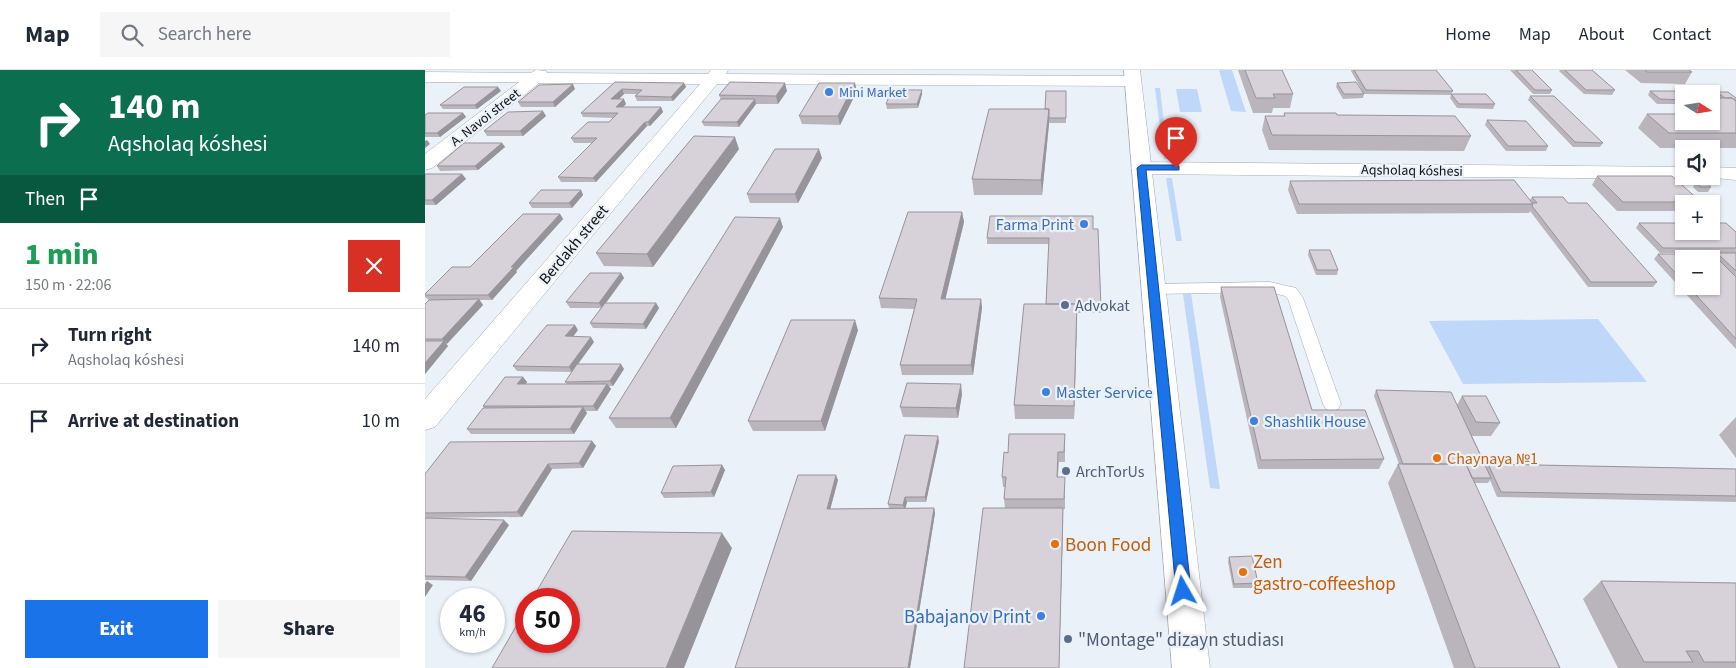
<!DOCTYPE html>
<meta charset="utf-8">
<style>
:root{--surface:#fff;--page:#f6f6f7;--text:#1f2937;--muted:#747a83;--line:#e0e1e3;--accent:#1a73e8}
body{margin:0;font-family:"Source Sans 3",sans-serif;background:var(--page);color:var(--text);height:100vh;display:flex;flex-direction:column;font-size:19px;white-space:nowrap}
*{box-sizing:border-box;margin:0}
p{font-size:16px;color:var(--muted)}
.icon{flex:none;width:28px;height:28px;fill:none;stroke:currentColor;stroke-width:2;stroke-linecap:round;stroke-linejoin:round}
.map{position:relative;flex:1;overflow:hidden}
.sheet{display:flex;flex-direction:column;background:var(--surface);width:425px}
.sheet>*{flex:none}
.banner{background:#0b6e4f;color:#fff;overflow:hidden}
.needle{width:32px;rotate:102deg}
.tools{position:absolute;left:1250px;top:15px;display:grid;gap:10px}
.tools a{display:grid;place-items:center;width:45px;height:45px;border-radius:0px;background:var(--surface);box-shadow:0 1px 4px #0004;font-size:25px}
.speed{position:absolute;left:15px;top:518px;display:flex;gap:10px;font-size:25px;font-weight:700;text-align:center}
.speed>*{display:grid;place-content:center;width:65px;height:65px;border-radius:50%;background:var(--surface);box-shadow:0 1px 4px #0004;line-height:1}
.speed small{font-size:12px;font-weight:400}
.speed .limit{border:8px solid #d22;background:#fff;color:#111}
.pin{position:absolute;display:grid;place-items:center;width:42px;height:42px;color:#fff;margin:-51px -21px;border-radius:50% 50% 50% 0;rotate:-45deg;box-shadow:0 0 5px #0007}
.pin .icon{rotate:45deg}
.me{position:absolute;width:55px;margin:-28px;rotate:354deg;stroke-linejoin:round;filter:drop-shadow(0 0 4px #0008)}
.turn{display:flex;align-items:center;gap:18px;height:105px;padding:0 25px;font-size:22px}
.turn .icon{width:65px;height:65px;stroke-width:2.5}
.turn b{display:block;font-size:35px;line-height:42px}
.then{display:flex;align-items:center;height:48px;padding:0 25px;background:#0003;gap:10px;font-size:19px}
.round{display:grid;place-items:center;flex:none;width:52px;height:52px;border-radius:0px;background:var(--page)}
.headline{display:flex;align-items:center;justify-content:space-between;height:85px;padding:0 25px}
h1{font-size:30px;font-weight:800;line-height:38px;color:#1e9e55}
.button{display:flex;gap:10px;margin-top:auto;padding:10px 25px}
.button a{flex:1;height:58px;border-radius:0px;background:var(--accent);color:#fff;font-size:20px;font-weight:800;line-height:58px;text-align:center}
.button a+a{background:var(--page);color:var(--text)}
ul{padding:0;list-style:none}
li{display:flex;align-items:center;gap:15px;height:75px;padding:0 25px;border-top:1px solid var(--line)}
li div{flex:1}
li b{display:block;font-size:19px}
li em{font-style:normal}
header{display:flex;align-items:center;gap:30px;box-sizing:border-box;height:70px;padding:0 25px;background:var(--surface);border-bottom:1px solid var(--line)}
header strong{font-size:24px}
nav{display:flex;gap:28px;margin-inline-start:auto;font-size:18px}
.search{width:350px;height:45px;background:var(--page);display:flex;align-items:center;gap:12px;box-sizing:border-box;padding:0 18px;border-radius:0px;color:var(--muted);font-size:19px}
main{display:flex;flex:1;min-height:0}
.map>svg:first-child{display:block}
</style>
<header>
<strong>Map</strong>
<div class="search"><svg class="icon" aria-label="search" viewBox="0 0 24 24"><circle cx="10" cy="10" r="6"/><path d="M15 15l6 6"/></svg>Search here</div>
<nav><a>Home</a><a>Map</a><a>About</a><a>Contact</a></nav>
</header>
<main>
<section class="sheet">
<div class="banner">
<div class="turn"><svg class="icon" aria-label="right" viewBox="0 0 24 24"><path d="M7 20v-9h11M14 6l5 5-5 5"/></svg><div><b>140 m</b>Aqsholaq kóshesi</div></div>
<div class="then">Then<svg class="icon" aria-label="arrive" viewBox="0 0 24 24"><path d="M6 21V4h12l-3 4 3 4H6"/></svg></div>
</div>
<div class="headline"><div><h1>1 min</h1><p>150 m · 22:06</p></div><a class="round" style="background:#d93025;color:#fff"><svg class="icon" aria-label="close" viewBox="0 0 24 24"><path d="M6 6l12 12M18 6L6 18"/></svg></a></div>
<ul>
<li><svg class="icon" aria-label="right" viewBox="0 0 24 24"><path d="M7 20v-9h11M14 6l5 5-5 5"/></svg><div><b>Turn right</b><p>Aqsholaq kóshesi</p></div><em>140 m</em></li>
<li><svg class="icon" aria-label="arrive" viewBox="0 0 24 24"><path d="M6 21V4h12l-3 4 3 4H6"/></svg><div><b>Arrive at destination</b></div><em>10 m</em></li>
</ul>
<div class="button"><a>Exit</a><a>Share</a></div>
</section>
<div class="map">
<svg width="1311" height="598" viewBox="0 0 1311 598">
<rect width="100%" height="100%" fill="#ebf1f9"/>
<path fill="#bfd7f9" d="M794 0H807L821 42 806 41Z
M730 18H735L743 89H739Z
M751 19H772L777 42H755Z
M741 108H747L757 171H751Z
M766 223 795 419 785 418 758 224Z
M1173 249 1222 312 1038 314 1004 251Z"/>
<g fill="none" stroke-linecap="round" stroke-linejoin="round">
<g stroke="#a5aab2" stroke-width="1">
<path id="lane" d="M845 212 871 218 878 228 916 334 913 339 907 341 901 339 898 334 863 229 860 226 845 222 729 224 723 222 721 219 723 216 729 214Z"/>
</g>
<g stroke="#a5aab2" stroke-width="1">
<path id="street" d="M111 0 121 1 122 3 283 4 286 0H303L301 4 708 6 714 7 716 11 714 15 708 16 292 14 10 357 0 360V329L275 14 114 13 7 98 0 100V84L94 12H0V2L106 3Z
M716 92 1259 97V106H1267L1259 109 716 104 709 102 706 98 709 94Z
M1286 97 1311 98V110L1279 107 1286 106Z"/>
</g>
<g stroke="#a5aab2" stroke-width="1">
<path id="secondary" d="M699 0H715L785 598H747Z"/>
</g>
<use href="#lane" fill="#fff" fill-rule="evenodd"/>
<use href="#street" fill="#fff" fill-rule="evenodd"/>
<use href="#secondary" fill="#fff" fill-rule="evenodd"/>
</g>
<path fill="#b9b5bb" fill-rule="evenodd" d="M813 0H857L868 24 865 38H848L847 43H828Z
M926 0H1082H1011L1028 21 1026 24 1070 34 1068 39 1032 38 1025 28 1026 25 939 24 938 28 918 29 911 17 912 13 938 22 926 1Z
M1085 0H1107L1127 20 1125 24H1108Z
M1135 0H1167L1190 20 1187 25 1159 24 1134 1Z
M1200 0H1264L1267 2 1260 14 1216 13Z
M190 12 259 13 261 17 248 31H212L210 26 212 24H199L193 29 201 34 198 37H236L238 42 225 56H222L171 112H136L133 107 168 73H149L146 68 184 52 189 48 158 47 156 43Z
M150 19 130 37H96L93 32Z
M497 20V24L493 38 462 39 461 34Z
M76 21 52 39H18L15 35Z
M362 21 353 34H331L314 57 279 56 277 52 296 30 294 25Z
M432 21 415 55 377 54 374 46Z
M641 21V53H624L617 125H549L547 109 620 39Z
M1225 21 1259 24V34H1232L1223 25Z
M1292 22 1311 28V78H1235L1213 58 1222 44 1286 51V27L1288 28H1291L1290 27Z
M1105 26 1178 73 1175 77H1148L1103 30Z
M38 43 41 47 15 67H0V45Z
M859 43 912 45 1046 66 1039 81 844 80 837 60 840 46H859Z
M121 46 98 66H62L59 61Z
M1062 50 1123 76 1121 81H1081L1060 55Z
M77 73 80 77 53 100 15 101 12 96Z
M314 79 228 197 179 196 171 183Z
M397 88 373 133H325L322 124Z
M0 104H37L41 109 11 135H0Z
M1172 106 1276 132 1274 134H1259V141H1192L1167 115Z
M865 111 1105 130 1107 127 1143 133 1232 212 1228 217H1163L1105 141 1104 143 872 144 863 120Z
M1271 112 1286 117 1283 122H1273L1268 117Z
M156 120 158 125 147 138H107L104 133Z
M537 142 539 152 520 229H556L557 238 548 305H477L475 295 489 239 456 238 454 228Z
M135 144 138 149 91 201 92 202 67 230H54L58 235 21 274 23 276 0 304V234L4 230 0 227V224Z
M1214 153 1311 162V279L1229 189 1233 184 1290 186 1292 183H1235L1211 158ZM1259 189 1286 216H1259Z
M358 157 251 358H191L184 348Z
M668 159 676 243H652L649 349H590L589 335 621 234 624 174H562V168Z
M884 180 913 200 912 205H891L883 185Z
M196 203 199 208 181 233H231L234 238 221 259 168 258 165 253 176 238H145L141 232Z
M796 217 887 340 959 389 954 399H833L795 227Z
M153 260 148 266 169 272 153 294 199 299 188 316H184L186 319 172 341H161L162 343 149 364H46L42 359 59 338 58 336 98 307 102 312 101 314H142L140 312 147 302 92 301 88 296Z
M433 260 400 361H328L323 351Z
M951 320 1032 335 1037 326 1075 353 1066 366H1047L1062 397 1063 394 1311 399V432L1072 427 1065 410 1063 413H1049L1135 598H1029L963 413 973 394H974L949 326Z
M537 324 533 348 478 347 475 337Z
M1311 347V388L1294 365Z
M640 364V392H634L633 407 640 417V439H638V451L634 598H539L580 438 579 429 580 417H578L577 407 583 383Z
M167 371 171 376 158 398 127 399 97 447 0 448V404Z
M514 371 501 432H482L480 438H509L510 443 485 598H310L413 410 405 439 464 438 463 434Z
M297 395 300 400 289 427 239 428 236 423Z
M0 448 84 455 46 511 0 510Z
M804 487 833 513 831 518H808L803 492Z
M1176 511 1311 513V598H1193L1158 529Z"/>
<path fill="#969399" d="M259 13 261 17 248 31 246 27Z
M360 13 362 21 353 34 351 26Z
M430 13 432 21 415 55 413 46Z
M148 14 150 19 130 37 128 32Z
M73 17 76 21 52 39 50 35Z
M197 19 199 24 189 34 186 29Z
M497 20V24L493 38 492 34Z
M199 29 201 34 194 41 191 37Z
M330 29 331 34 314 57 312 52Z
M236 37 238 42 225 56 223 52Z
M624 39V54L617 125 616 110Z
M118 41 121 46 98 66 95 61Z
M38 43 41 47 15 67 12 63Z
M220 52 222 56 171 112 168 108Z
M310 67 314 79 228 197 222 184Z
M2 70 5 74 0 78V71Z
M77 73 80 77 53 100 50 96Z
M394 79 397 88 373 133 370 124Z
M37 104 41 109 11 135 7 130Z
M156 120 158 125 147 138 144 133Z
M537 142 539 152 518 239 516 229Z
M135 144 138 149 91 201 92 202 67 230 63 225 86 197Z
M355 148 358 157 251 358 245 348Z
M196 203 199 208 177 238 174 233Z
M54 229 58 235 22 274 17 269Z
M556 229 557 238 548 305 546 295Z
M231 233 234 238 221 259 218 254Z
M652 234V248L649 349V336Z
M430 250 433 260 400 361 396 351Z
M150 255 153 260 144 272 140 266Z
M166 267 169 272 147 302 144 297Z
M19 271 23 276 0 304V293Z
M196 294 199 299 188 316 185 311Z
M98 307 102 312 97 320 92 314Z
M182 314 186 319 172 341 168 336Z
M536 314 537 324 533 348 531 338Z
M158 337 162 343 149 364 145 359Z
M513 366 514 371 501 432 500 427Z
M167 371 171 376 158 398 154 393Z
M123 394 127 399 97 447 92 442Z
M297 395 300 400 289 427 286 422Z
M411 405 413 410 404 444 402 439Z
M480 427 482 432 480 440 478 435Z
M509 438 510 443 485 598H483Z
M638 438V451L634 598Z
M79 450 84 455 46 511 40 507Z
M297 463 307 478 259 598H241Z
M2 511 8 515 0 527V514Z"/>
<path fill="#d7d2da" stroke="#969399" d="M820 0H857L868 24H848L850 28H831Z
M929 0H1011L1028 21 941 20Z
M1091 0H1107L1127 20H1110Z
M1140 0H1167L1190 20H1161Z
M1220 0H1264L1267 2H1222Z
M190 12 259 13 246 27 210 26 217 20 197 19 186 29H199L191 37H236L223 52H220L168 108 133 107 172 68H146L163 52H184L193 43H156Z
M305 12 360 13 351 26 294 25Z
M931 12 939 24H919L912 13Z
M394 13H430L413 46H374Z
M148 14 128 32H93L114 15Z
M39 17H73L50 35H15Z
M467 20H497L492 34H461Z
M621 21H641V48H624V39H620Z
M1225 21H1279L1282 24H1259V30L1235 29Z
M1292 22H1303L1311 28V31L1307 28H1300Z
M1026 24H1061L1070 34H1034Z
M1105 26H1129L1178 73 1150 72Z
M1286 28H1307L1311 31V63H1244L1222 44H1259V51H1286V44L1288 45 1286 43Z
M296 29H330L312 52H277Z
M564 39H624L616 110 547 109Z
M118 41 95 61H59L83 42Z
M3 43H38L12 63H0V45Z
M859 43H911L912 45 1030 46 1046 66 847 65 840 46H860Z
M1062 50 1101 51 1123 76H1083Z
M269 66 310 67 222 184 171 183Z
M39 73H77L50 96H12Z
M350 79H394L370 124H322Z
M0 104H37L7 130H0Z
M1172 106H1247L1276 132H1198Z
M1089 110 1108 134H874L865 111Z
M1271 112 1281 113 1286 117H1276Z
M116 120H156L144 133H104Z
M1107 127H1138L1143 133H1162L1232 212H1166L1107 136 1108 133H1112Z
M483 142H537L516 229H556L546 295H475L492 229 454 228Z
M98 144H135L86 197H89L63 225H0V224L27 197H45Z
M565 146H668V159H673L676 238H651L652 234H621L624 168H562Z
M310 147 355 148 245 348H184Z
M1214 153H1259V161H1286V153H1301L1311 162V178H1238Z
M884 180H905L913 200H892Z
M1292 183H1311V201Z
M1233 184H1288L1311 207V269L1263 216H1286V189H1259V212Z
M165 203H196L174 233 141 232Z
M796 217H849L887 340H940L959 389 836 390Z
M54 229 17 269H0V234L4 230Z
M180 233H231L218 254 165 253Z
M599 234H652L649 336 589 335Z
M366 250H430L396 351H323Z
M122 255H150L140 266 166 267 144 297 88 296Z
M0 271H19L0 293Z
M152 294H196L185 311 140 312Z
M80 307H98L92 314H182L168 336H58Z
M482 313 536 314 531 338 475 337Z
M951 320 1026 322 1066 408H1047L1041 394H978Z
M1037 326H1061L1075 353 1051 352Z
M158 337 145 359H42L58 338Z
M584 364H640L639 382H633L632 407H640L639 429H579L581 407H577L579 382 583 383Z
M480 365 513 366 500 427H480L478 435 463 434Z
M167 371 154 393 123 394 92 442 0 443V404L25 372Z
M973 394H1041L1135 598H1050Z
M1063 394 1311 399V426L1076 422Z
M297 395 286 422 236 423 248 396Z
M373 405H411L402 439 509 438 483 598H310Z
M558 438H638L634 598H539Z
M0 448 79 450 40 507 0 506Z
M147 461 297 463 241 598H67L101 539V571H144V529H107Z
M827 486 833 513 809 514 804 487Z
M1176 511 1311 513V592H1279L1273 581H1261L1268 592H1219Z"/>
<path fill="#1a73e8" stroke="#114b97" d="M751 95 754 96V100H721L766 521 763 525 758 527 753 525 751 521 712 98 716 95Z"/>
<g fill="#3f7fe0" stroke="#ebf1f9" stroke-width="2">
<circle cx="404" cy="22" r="5"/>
<circle cx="659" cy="154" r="5"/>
<circle cx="621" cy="322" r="5"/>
<circle cx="829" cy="351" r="5"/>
<circle cx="616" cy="546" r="5"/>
</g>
<g fill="#5c6f8a" stroke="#ebf1f9" stroke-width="2">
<circle cx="640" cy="235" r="5"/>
<circle cx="641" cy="401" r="5"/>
<circle cx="643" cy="569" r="5"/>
</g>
<g fill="#e8710a" stroke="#ebf1f9" stroke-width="2">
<circle cx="1012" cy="388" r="5"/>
<circle cx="630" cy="474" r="5"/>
<circle cx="818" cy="502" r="5"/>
</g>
<g text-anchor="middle" stroke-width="4.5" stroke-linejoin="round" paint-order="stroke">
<g font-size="14" fill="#366cbe" stroke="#ebf1f9" text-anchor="start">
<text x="414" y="27">Mini Market</text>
</g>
<g font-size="14" fill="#101215" stroke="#ebf1f9">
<text transform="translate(60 47) rotate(-38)" y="5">A. Navoi street</text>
<text transform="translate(987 100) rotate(1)" y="5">Aqsholaq kóshesi</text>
</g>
<g font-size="16" fill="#366cbe" stroke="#ebf1f9" text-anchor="start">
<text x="649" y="160" text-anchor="end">Farma Print</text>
<text x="631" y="328">Master Service</text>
<text x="839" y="357">Shashlik House</text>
</g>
<g font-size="16" fill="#101215" stroke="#ebf1f9">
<text transform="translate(148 174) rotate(-50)" y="6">Berdakh street</text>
</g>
<g font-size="16" fill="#4e5e75" stroke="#ebf1f9" text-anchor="start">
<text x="650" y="241">Advokat</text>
<text x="651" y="407">ArchTorUs</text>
</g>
<g font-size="16" fill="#c56008" stroke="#ebf1f9" text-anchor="start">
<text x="1022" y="394">Chaynaya №1</text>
</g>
<g font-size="19" fill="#c56008" stroke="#ebf1f9" text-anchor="start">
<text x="640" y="481">Boon Food</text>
<text x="828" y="498">Zen<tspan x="828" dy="22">gastro-coffeeshop</tspan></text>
</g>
<g font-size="19" fill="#366cbe" stroke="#ebf1f9" text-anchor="end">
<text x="606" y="553">Babajanov Print</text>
</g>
<g font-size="19" fill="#4e5e75" stroke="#ebf1f9" text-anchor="start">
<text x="653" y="576">"Montage" dizayn studiası</text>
</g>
</g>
</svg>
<div class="tools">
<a><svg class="needle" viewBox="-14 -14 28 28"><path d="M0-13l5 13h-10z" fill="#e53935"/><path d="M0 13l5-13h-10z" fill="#747a83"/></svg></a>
<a><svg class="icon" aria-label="sound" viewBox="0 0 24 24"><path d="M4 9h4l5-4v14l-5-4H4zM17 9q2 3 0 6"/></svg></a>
<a>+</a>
<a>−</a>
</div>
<div class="speed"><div>46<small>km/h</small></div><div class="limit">50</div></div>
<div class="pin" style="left:751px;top:98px;background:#d93025"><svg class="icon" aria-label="arrive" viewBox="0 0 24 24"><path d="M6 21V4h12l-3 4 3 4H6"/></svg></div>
<svg class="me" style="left:758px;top:521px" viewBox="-20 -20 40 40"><path d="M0-17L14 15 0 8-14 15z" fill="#1a73e8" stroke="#fff" stroke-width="4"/></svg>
</div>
</main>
